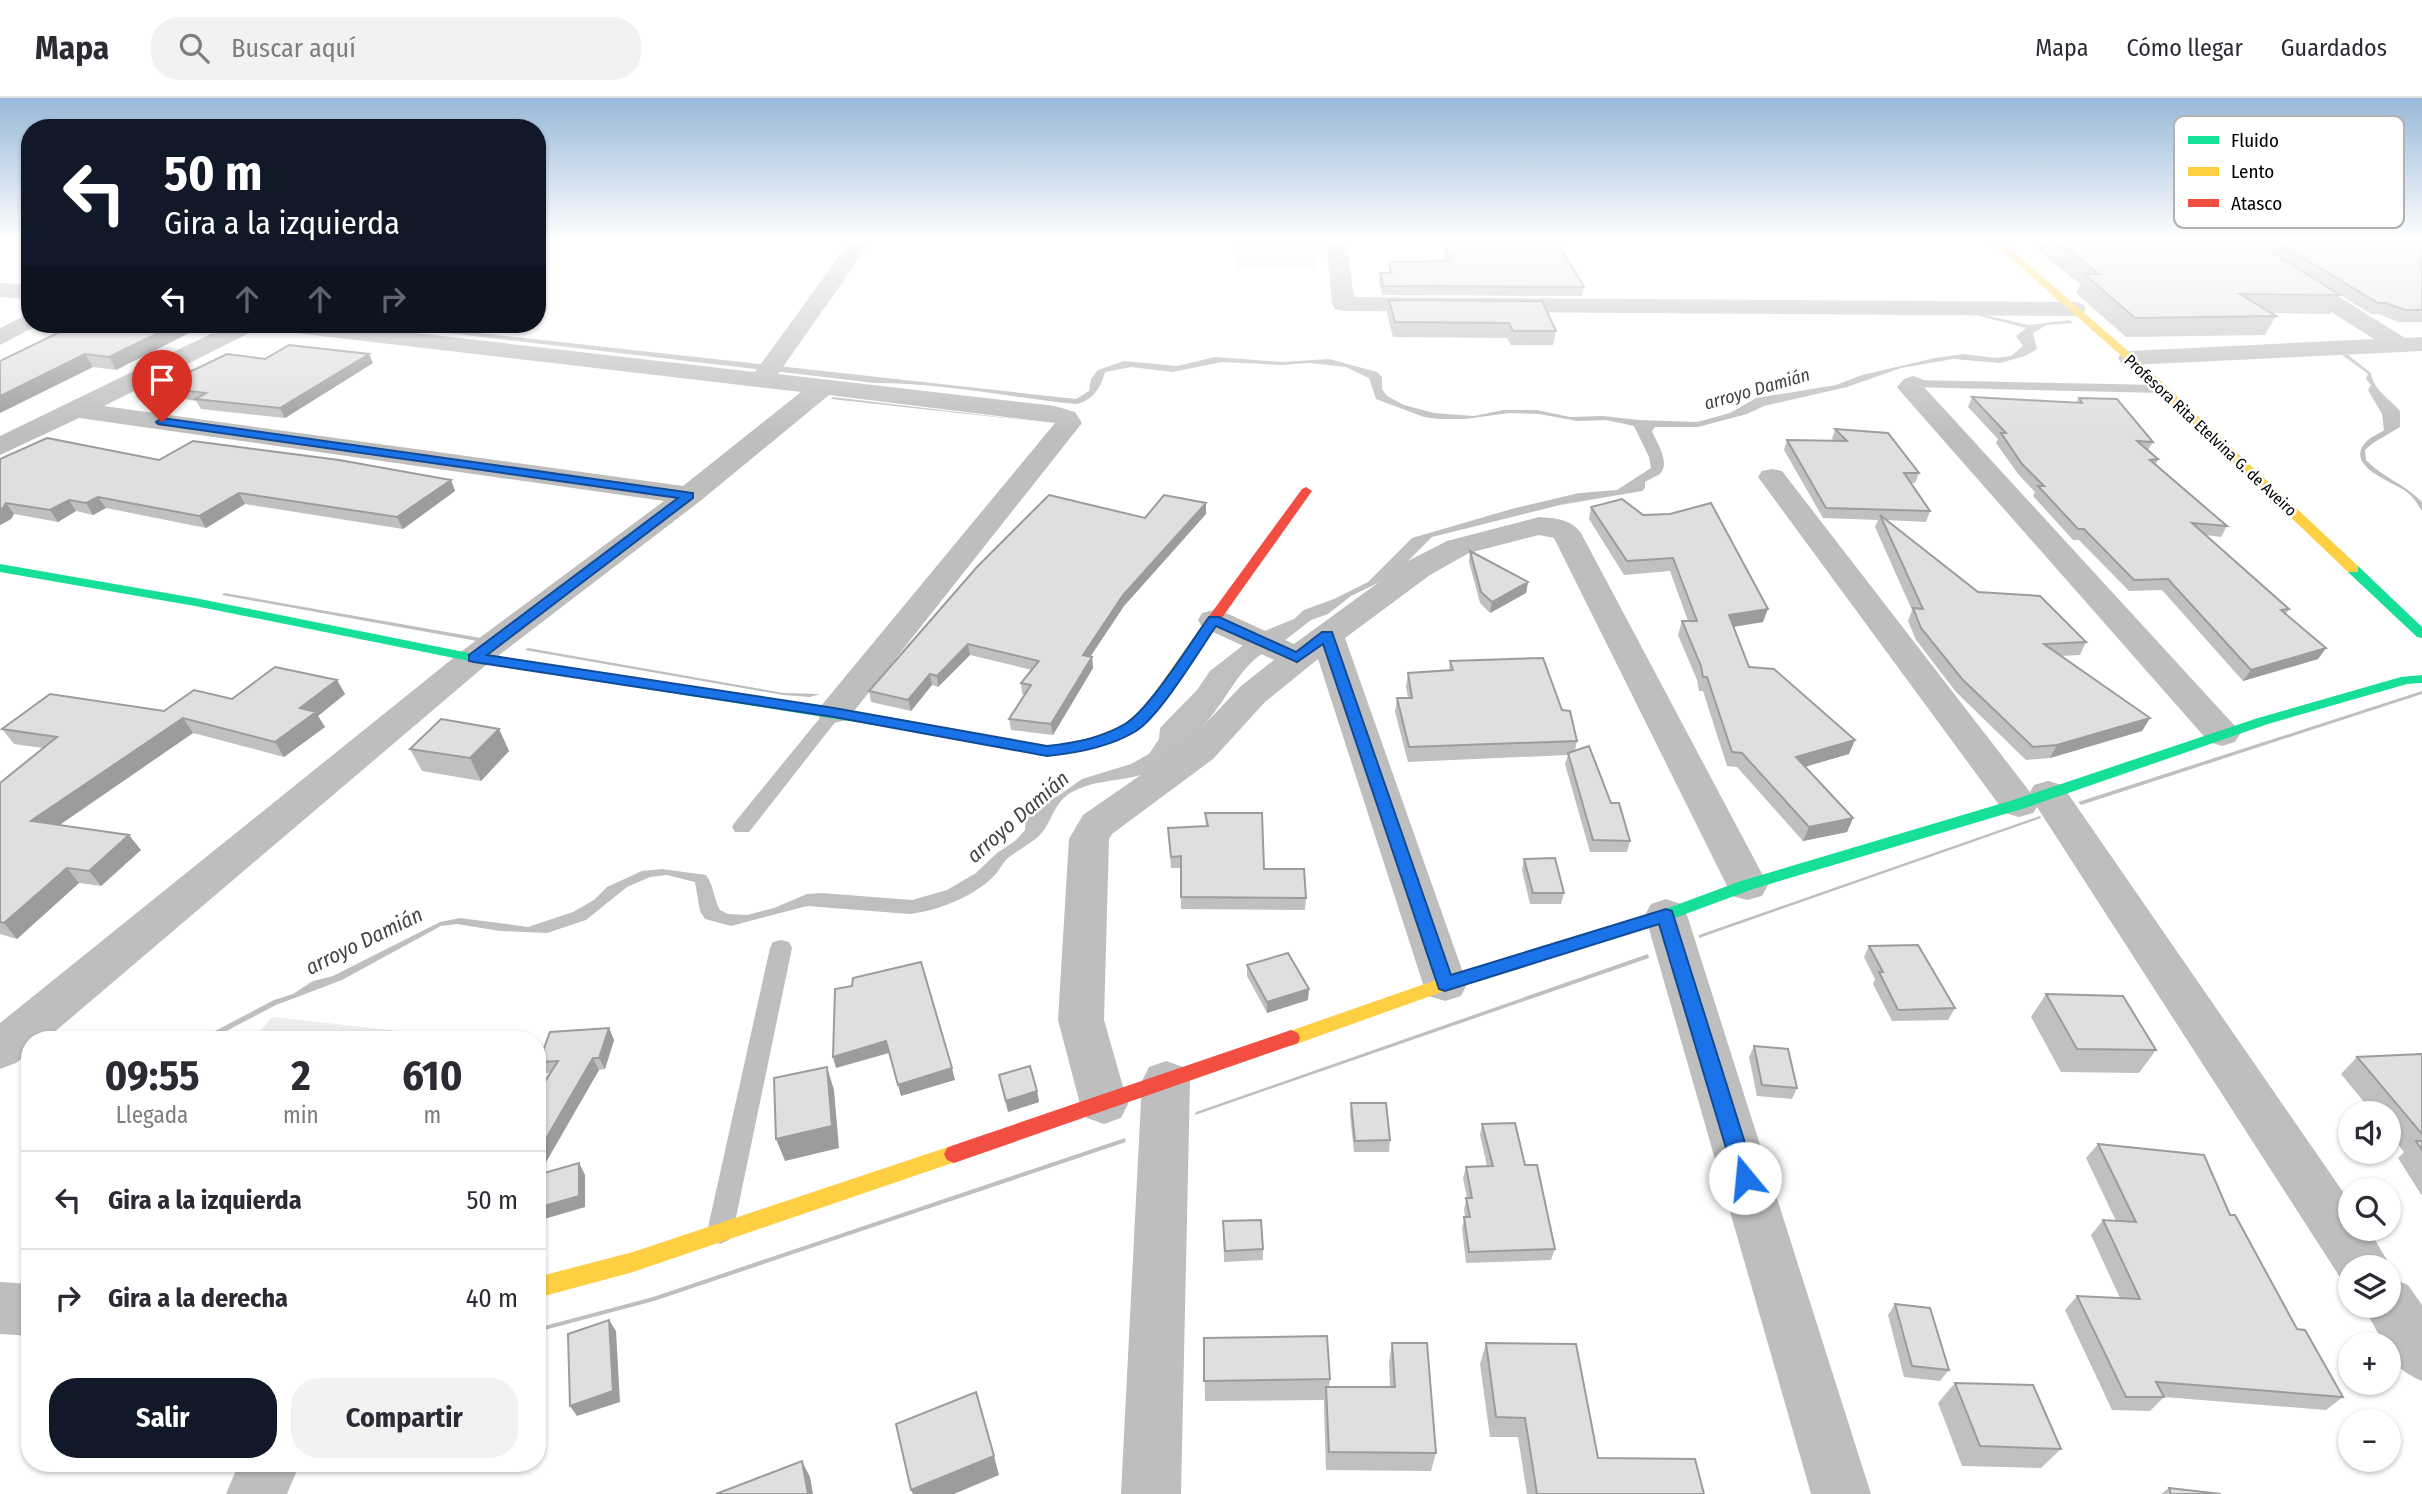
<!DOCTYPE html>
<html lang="es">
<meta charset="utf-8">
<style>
:root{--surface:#fff;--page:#f2f2f3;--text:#2b2b33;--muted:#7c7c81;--line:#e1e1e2;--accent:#111827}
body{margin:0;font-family:"Fira Sans Condensed",sans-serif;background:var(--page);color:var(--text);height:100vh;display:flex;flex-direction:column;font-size:26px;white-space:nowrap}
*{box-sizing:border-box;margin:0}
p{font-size:23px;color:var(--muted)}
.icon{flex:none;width:38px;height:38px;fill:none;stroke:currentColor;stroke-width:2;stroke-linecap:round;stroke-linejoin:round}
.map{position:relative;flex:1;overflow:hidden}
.side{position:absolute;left:21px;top:933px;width:525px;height:441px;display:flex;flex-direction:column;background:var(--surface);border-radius:28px;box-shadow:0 2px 5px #0004}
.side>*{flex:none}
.guide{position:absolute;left:21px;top:21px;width:525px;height:214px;border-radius:28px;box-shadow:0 2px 5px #0004;background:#111827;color:#fff;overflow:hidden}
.fabs{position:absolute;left:2338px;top:1003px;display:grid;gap:14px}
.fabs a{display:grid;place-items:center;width:63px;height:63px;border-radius:50%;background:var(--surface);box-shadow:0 2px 5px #0004;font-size:35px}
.pin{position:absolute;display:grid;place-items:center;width:60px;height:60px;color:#fff;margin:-72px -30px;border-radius:50% 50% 50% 0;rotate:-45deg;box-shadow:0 0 7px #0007}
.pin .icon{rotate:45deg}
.me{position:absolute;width:77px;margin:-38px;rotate:343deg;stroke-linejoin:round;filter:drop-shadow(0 0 5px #0008)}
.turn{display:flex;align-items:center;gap:24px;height:147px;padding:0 28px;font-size:32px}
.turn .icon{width:91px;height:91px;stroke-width:2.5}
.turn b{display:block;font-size:49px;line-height:60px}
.lanes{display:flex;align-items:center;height:66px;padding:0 28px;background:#0003;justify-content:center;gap:35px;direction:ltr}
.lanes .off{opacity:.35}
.eta{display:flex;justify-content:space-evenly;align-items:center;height:119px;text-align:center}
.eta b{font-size:42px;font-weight:700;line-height:49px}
.action{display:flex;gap:14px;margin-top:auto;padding:14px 28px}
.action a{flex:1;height:80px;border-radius:28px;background:var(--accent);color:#fff;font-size:28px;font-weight:700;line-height:80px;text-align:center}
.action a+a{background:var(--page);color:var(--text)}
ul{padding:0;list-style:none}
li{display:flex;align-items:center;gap:21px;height:98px;padding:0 28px;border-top:2px solid var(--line)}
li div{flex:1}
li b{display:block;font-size:26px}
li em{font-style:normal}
header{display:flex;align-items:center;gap:42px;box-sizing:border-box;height:98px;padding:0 35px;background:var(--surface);border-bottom:2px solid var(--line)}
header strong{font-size:33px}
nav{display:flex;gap:38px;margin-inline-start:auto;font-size:24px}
.search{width:490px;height:63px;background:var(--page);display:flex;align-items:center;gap:18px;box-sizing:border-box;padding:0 24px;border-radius:28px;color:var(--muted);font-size:26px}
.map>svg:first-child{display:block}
</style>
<header>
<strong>Mapa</strong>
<div class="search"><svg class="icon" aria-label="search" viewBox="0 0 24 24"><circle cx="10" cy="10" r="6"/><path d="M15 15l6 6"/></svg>Buscar aquí</div>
<nav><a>Mapa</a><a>Cómo llegar</a><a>Guardados</a></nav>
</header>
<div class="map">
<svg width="2422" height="1396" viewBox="0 0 2422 1396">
<rect width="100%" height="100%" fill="#fff"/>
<path fill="#ececec" d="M1234 142H1312L1317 171H1235Z
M272 919 417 935 412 942 253 941Z"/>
<path fill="#bfbfbf" d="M1374 212 1980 216 2029 227 2070 222 2073 225 2047 227 2033 235 2037 251 2025 258 2000 265 1953 261 1901 270 1847 289 1764 308 1747 316 1698 329H1655L1652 333C1656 344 1671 364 1660 376 1656 379 1649 381 1645 384V390L1642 393 1560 407 1432 439 1394 477 1351 498 1328 516 1311 522 1284 543 1262 534 1294 521 1304 512 1334 501 1368 484 1412 440 1515 410 1579 395 1617 392 1651 370 1649 359 1634 328 1606 322 1577 323 1539 316 1509 315 1466 321H1438L1424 319 1376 301 1369 280 1346 269 1309 265 1282 267 1222 264 1173 274 1131 269 1105 274C1101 289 1093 303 1076 306 1008 299 943 285 875 285L371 226H396L1076 301 1089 293 1091 281 1098 272 1124 263 1177 268 1215 259 1283 264 1329 261 1377 274 1382 279V291L1387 298 1404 307 1434 315 1474 318 1503 312H1537L1570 319 1603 318 1639 322 1697 324 1730 315 1756 300 1836 287 1862 277 1935 260 1964 256 1995 260 2011 258 2023 248 2016 238 2026 230 1972 216Z
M2341 256 2348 257 2371 275C2374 293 2389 300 2400 313V329L2373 345 2365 352 2366 362C2382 379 2405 386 2422 404V413C2417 405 2412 397 2404 392 2390 383 2344 367 2366 344 2370 339 2379 336 2384 332L2382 316 2368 292 2371 287 2366 281 2368 276Z
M833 299 1050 325 831 301Z
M224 495 492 542 488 545 222 497Z
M1246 545 1263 555C1241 570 1232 591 1216 612 1205 627 1191 642 1178 656 1147 688 1107 676 1074 693 1053 703 1053 724 1039 738 1030 746 1018 752 1008 760 1002 765 999 774 992 780 972 799 937 813 910 816L807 808 731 828 705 821 700 813 695 784 667 777 650 779 627 789 586 822 547 835 500 833 457 826 441 828 342 882 276 907 211 941 198 942 274 902 293 896 313 883 333 878 440 824 460 820 528 829 573 814 594 802 607 789 642 773 662 771 706 777C715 790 713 800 720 812L728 816 747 817 774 810 807 796 821 795 912 802 947 792 976 775 997 755 1015 743 1025 732 1026 721 1031 713 1040 706 1058 698 1082 681 1131 666 1149 656 1159 641 1160 630 1197 592 1210 573Z
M528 550 784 595 820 596 810 599 783 597 525 552Z
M2422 593V596L2081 707 2078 704Z
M2040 718 2041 720 1699 840V837Z
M1648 856 1649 860 1195 1017 1196 1014Z
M1125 1040 1126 1044 654 1203 537 1234V1230L653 1199Z"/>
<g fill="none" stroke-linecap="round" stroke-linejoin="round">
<path fill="#bebebe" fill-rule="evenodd" d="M1913 282 2162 287 2168 291 2162 295 1909 289 1907 286Z
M834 608 843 614 840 618 749 734H735L732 729 735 724 828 610Z
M781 842 789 844 792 850 733 1134 729 1142 720 1146 711 1142 707 1134 770 850 773 844Z"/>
<path fill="#bebebe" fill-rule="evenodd" d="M851 142H872L778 276 1055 308 1075 314 1082 325 847 622 834 625 821 622 816 614 1055 325 829 297 699 404 486 567 45 942H30V954L16 965 0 971V925L462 553 664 403 79 320 0 357V338L231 226H261L257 231 104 308 683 388 801 294 278 233 270 231 266 226H337L755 274Z
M1326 142H1346L1354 199 2075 204 2083 206 2086 211 2083 216 2075 218 1343 213 1335 211 1332 206Z
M2290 171 2298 173 2405 240 2422 239V253L2130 267 2121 265 2118 260 2121 255 2130 253 2374 241 2282 183 2279 178 2282 173Z
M0 185 30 187V201L0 199Z
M30 215V226L38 227 0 247V230Z
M1913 278 1922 281 1926 286 1924 289 2235 628 2240 636 2235 644 2222 648 2209 644 1901 294 1897 289 1904 281Z
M1772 371 1782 373 2030 694 2034 687 2048 683 2062 687 2350 1104V1130H2368L2391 1169 2389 1174V1169H2350V1189L2345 1187 2037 709 2033 715 2019 719 2005 715 1758 379 1762 373Z
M1539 419C1555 420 1571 421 1581 435L1768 787 1762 798 1747 802 1732 798 1554 440 1539 437 1469 455 1430 477 1345 540 1467 886 1461 898 1445 903 1429 898 1423 886 1318 561 1265 604 1213 661 1112 736 1109 741 1104 922 1128 1006 1121 1020 1104 1026 1087 1020 1080 1006 1058 922 1069 741 1083 717 1187 645 1241 588 1274 562 1202 529 1198 522 1202 515 1214 512 1226 515 1294 546 1408 463 1447 443Z
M1666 801 1681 806 1687 817 1871 1396H1811L1645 817 1651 806Z
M1166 963 1183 969 1190 983 1181 1396H1121L1142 983 1149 969Z
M2389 1179 2408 1187 2422 1207V1283C2406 1276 2389 1266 2389 1246H2384L2363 1208H2389Z
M0 1184 30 1186V1238L0 1236Z
M239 1365H300L287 1396H226Z"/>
<path fill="#16e098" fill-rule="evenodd" d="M0 466 195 500 474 556 900 621 907 626 900 631 474 564 195 508 0 474Z
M2353 467 2358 468 2422 529V540L2417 539 2348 474V468Z
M2422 577V585L2407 586 2268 626 2025 710 1753 791 1672 821 1581 851H1569L1566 846 1569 841 1660 813 1741 783 2013 702 2258 620 2401 579Z"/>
<path fill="#ffcf43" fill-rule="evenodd" d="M1990 142H2000L2134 258 2358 468V474H2348L2126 262Z
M1204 531 1211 535 1153 617 1131 634 1093 649 1047 658 900 631 893 626 900 621 1047 648 1085 642 1121 628 1143 611 1199 532Z
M1575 839 1581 841 1584 846 1581 851 1450 891 1291 948 1284 945 1282 940 1284 935 1439 881Z
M954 1047 961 1050 964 1056 961 1062 633 1174 537 1200V1179L633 1154Z"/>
<path fill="#f24e42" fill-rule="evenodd" d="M1306 389 1312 393 1209 538H1199L1197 535 1199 532 1302 391Z
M1291 932 1298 935 1300 940 1298 945 954 1065 947 1062 944 1056 947 1050 954 1047Z"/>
</g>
<path fill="#c0c0c0" d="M1439 142H1556L1584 189 1582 198 1382 197 1379 184 1380 175H1389V164L1447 163Z
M2042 142H2252L2266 152 2271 142H2405L2422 152V224H2398L2379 216H2371L2340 197 2330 216 2272 215 2276 218 2265 237 2126 239 2076 195 2080 186 2038 153Z
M1389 202 1556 233 1553 247H1511L1507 240 1393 239 1387 216Z
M76 226H184L189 235 116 272 93 269 0 315Z
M265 261 373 265 285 320 201 311 196 303 164 298 158 289Z
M1972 299 2076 305 2079 300 2153 344 2148 352 2158 361 2156 366 2227 428 2221 439 2206 437 2289 511 2286 516 2326 550 2318 561 2243 583 2162 492 2129 493 2079 442H2073L2033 398 2035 394 2018 376 1996 345 1998 341 1968 309Z
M1835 331 1919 375 1915 385H1911L1930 413 1926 424 1887 422 1978 494 2086 544 2080 557 2061 558 2150 620 2142 633 2050 660 2026 662 1956 594 1916 542 1908 523 1912 512 1875 429 1878 422 1823 420 1784 352 1787 342 1834 343 1832 341Z
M0 361 159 362 451 382 455 393 403 431 245 406 206 430 106 410 93 417 76 413 58 424 14 416 11 421 0 427Z
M1622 401 1763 524 1734 529 1749 569 1849 656 1805 668 1853 720 1847 734 1803 743 1737 669 1727 668 1703 593H1699L1697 582 1678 537 1682 523H1688L1670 473 1624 477 1589 421 1591 409Z
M1206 405V416L1124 508 1090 559H1092L1093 570 1053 637 1011 632 1009 621 1025 597 1022 596 1021 585 1032 572 970 557 938 589 932 587 911 613 871 604 869 593 1145 420Z
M1470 453 1528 484 1526 495 1490 515 1480 505 1469 464Z
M1450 563 1562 612 1577 643 1575 653 1611 705 1630 743 1627 754H1590L1565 666 1568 657 1408 664 1395 614 1397 600H1408L1406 589 1408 575 1449 572Z
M337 582 345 596 318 618 325 629 284 659 193 635 60 727 141 752 101 788 79 785 17 841 0 836V685L43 650 14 646 2 631 164 613Z
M499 631 509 653 481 683 422 673 410 651Z
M1205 715 1264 771 1306 800 1305 812 1181 811V770H1171L1168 730 1206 728Z
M1524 761 1564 795 1561 806H1530L1522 772Z
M1869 848 1955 910 1948 922 1892 923 1873 886 1875 881 1864 859Z
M1247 867 1308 902 1267 915 1247 878Z
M2046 896 2156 952 2139 975 2061 974 2031 919Z
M609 930 614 942 605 971 599 972 539 1077 579 1065 585 1077V1109L537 1123V996L550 975H546L539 964Z
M1754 948 1797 990 1792 1001 1757 998 1749 959Z
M2422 956V1098L2398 1060 2404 1054 2389 1035V1015H2373L2341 976 2357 959Z
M999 977 1037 993 1039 1004 1008 1014 1001 989Z
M1351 1005 1390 1042 1389 1054H1354L1350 1017Z
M1482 1026 1525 1067 1555 1151 1551 1162 1466 1165 1462 1130 1465 1119 1464 1111 1467 1100 1463 1080 1466 1069 1487 1068 1480 1037Z
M2098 1046 2230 1117 2297 1231 2343 1299 2326 1312 2164 1299 2150 1313 2112 1312 2065 1212 2077 1198 2120 1200 2091 1137 2103 1122 2116 1123 2086 1060Z
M1223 1123 1263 1151V1162L1224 1164Z
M1895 1206 1949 1272 1940 1283 1904 1279 1888 1217Z
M1204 1240 1330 1281 1329 1289H1390L1389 1264 1392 1245 1436 1355 1431 1373 1326 1372 1324 1308V1302L1205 1303Z
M1486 1245 1598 1360 1704 1396H1527L1518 1339H1490L1480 1266Z
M1955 1285 2061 1351 2041 1370 1962 1368 1938 1305Z
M2169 1390 2221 1396H2161Z"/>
<path fill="#9c9c9c" d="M177 226H184L189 235 116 272 109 259Z
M85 256 93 269 0 315V298Z
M369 256 373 265 285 320 280 310Z
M451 382 455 393 403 431 397 419Z
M239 395 245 406 206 430 199 418Z
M98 399 106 410 93 417 86 405Z
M69 402 76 413 58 424 50 412Z
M6 405 14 416 11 421 0 427V411Z
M1206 405V416L1124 508 1084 568 1083 557 1123 497Z
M1528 484 1526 495 1490 515 1492 504Z
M1768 511 1763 524 1725 530 1729 517Z
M968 546 970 557 938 589 937 578Z
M2326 550 2318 561 2243 583 2251 572Z
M1092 559 1093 570 1053 637 1051 626Z
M930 576 932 587 911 613 908 602Z
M337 582 345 596 318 618 325 629 284 659 275 644 300 610Z
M183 620 193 635 43 738 31 723Z
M2150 620 2142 633 2050 660 2057 647Z
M499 631 509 653 481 683 470 660Z
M1855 642 1849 656 1791 673 1796 659Z
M1853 720 1847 734 1803 743 1809 729Z
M129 737 141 752 101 788 89 773Z
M67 770 79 785 17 841 4 825Z
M1309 891 1308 902 1267 915V904Z
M609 930 614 942 605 971 599 960Z
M886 943 889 955 836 970 833 959Z
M593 960 599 972 537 1079V1056Z
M827 969 834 992 839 1050 785 1063 776 1041Z
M952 970 955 982 901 998 898 987Z
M1037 993 1039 1004 1008 1014 1006 1003Z
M579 1065 585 1077V1109L537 1123V1110Z
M609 1222 616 1233 620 1304 577 1318 570 1308Z
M994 1358 999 1377 954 1396H913L911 1392Z
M802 1363 810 1379 813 1396H808Z"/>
<path fill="#dfdfdf" stroke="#9c9c9c" stroke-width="2" d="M1443 142H1556L1584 189 1383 188 1380 175H1391L1389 164 1451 163Z
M2055 142H2252L2340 197 2240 196 2276 218 2135 220 2084 176H2099Z
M2274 142H2405L2422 152V163H2421L2422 164V212H2405L2386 205H2378Z
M1389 202 1542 203 1556 233H1513L1509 225 1395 224Z
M76 226H177L109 259 85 256 0 298V263Z
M289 247 369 256 280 310 195 301 206 295 158 289 227 256 265 261Z
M1972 299 2082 305 2079 300 2117 301 2153 344 2137 343 2158 361 2150 362 2227 428 2192 425 2289 511 2281 512 2326 550 2251 572 2168 481 2134 482 2084 431H2078L2038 388H2044L2022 366 2001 335H2006Z
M1835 331 1888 335 1919 375H1904L1930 413 1826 410 1787 342 1847 343Z
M47 340 159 362 193 343 339 362 451 382 397 419 239 395 199 418 98 399 86 405 69 402 50 412 6 405 3 410 0 411V361Z
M1049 397 1145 420 1164 397 1206 405 1123 497 1083 557 1092 559 1051 626 1009 621 1031 587 1021 585 1039 563 968 546 937 578 930 576 908 602 869 593 977 469Z
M1622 401 1643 417 1670 416 1711 405 1768 511 1729 517 1749 569 1774 571 1855 642 1796 659 1853 720 1809 729 1742 655 1732 654 1707 579H1703L1701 568 1682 523H1697L1673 460 1627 463 1591 409Z
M1880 417 1978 494 2040 498 2086 544 2044 546 2150 620 2057 647 2033 649 1962 581 1921 530 1913 510 1923 511Z
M1470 453 1528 484 1492 504 1481 494Z
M1543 560 1562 612 1570 613 1577 643 1409 649 1397 600H1412L1408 575 1453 572 1450 563Z
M275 569 337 582 300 610 316 614 275 644 183 620 31 723 129 737 89 773 67 770 4 825 0 824V685L57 639 2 631 50 596 164 613 194 592 232 601Z
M441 621 499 631 470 660 410 651Z
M1589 648 1611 705H1619L1630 743 1593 742 1568 655Z
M1205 715H1262L1264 771H1304L1306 800 1181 799V758L1171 759 1168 730 1208 728Z
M1555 760 1564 795H1533L1524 761Z
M1918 847 1955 910 1898 912 1879 874H1883L1869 848Z
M1288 855 1309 891 1267 904 1247 867Z
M921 864 952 970 898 987 886 943 833 959 835 891 852 888 853 880Z
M2046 896 2123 898 2156 952 2077 951Z
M609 930 599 960H593L537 1056V996L558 963 539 964 550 934Z
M1754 948 1788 951 1797 990 1762 987Z
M2422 956V1036L2357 959Z
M1030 968 1037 993 1006 1003 999 977Z
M827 969 832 1028 776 1041 774 980Z
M1351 1005H1386L1390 1042 1355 1043Z
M1515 1025 1525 1067H1537L1555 1151 1469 1154 1464 1119H1470L1466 1100H1472L1466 1069 1493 1068 1482 1026Z
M2416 1043H2422V1052Z
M2098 1046 2204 1057 2230 1117H2235L2297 1231 2305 1232 2343 1299 2156 1284 2164 1299H2126L2077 1198 2140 1201 2103 1122 2136 1124Z
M579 1065V1098L537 1110V1077Z
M1261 1122 1263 1151 1225 1153 1223 1123Z
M1895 1206 1930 1210 1949 1272 1912 1268Z
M609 1222 613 1293 570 1308 568 1236Z
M1327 1238 1330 1281 1204 1283V1240Z
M1392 1245H1427L1436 1355 1329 1354 1326 1289H1395Z
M1486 1245 1576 1246 1598 1360 1695 1361 1704 1396H1537L1525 1320 1496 1319Z
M1955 1285 2033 1287 2061 1351 1980 1348Z
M976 1294 994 1358 911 1392 896 1326Z
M802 1363 808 1396H716Z
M2169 1390 2221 1396H2171Z"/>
<linearGradient id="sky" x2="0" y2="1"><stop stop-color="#97b8d8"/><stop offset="0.42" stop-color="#fff"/><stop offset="1" stop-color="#fff" stop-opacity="0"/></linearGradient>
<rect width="2422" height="338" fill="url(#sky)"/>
<path fill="#1a73e8" stroke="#114b97" stroke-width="2" d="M162 320 693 395V400L487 557 834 610 1047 648C1075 645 1101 640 1125 626 1149 612 1191 544 1209 519H1219L1296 554 1322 534H1332L1451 877 1666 811 1672 813 1756 1080 1753 1087 1745 1090 1738 1087 1735 1080 1659 826 1445 893 1439 891 1323 546 1297 564 1216 528C1199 553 1160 618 1136 633 1110 649 1078 655 1047 658L834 619 474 564 469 563V557L678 400 158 326 156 324Z"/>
<g text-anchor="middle" stroke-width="5" stroke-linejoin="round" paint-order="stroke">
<g font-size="16" fill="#000" stroke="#fff">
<text transform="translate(2211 337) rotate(43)" y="6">Profesora Rita Etelvina G. de Aveiro</text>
</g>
<g font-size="18" font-style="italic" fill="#444" stroke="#fff">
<text transform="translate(1757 291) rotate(-16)" y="6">arroyo Damián</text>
</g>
<g font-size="21" font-style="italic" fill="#444" stroke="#fff">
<text transform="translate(1018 719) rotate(-41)" y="7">arroyo Damián</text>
<text transform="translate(364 843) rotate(-26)" y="7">arroyo Damián</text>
</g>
</g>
<rect x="2174" y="18" width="230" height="112" rx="10" fill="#fff" stroke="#b2b2b2" stroke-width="2"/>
<rect x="2188" y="38" width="31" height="8" fill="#16e098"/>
<rect x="2188" y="69" width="31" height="9" fill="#ffcf43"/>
<rect x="2188" y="101" width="31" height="8" fill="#f24e42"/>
<g font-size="19" fill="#000">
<text x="2231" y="49">Fluido</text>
<text x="2231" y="80">Lento</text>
<text x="2231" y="112">Atasco</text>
</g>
</svg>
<div class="fabs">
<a><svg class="icon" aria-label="sound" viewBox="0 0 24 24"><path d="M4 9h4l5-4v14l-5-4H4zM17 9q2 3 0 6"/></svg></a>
<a><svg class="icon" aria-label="search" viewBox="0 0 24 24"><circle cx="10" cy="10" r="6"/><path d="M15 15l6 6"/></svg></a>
<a><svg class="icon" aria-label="layers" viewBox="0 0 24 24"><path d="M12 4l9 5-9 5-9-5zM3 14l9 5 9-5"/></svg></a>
<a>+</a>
<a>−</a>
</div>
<div class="pin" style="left:162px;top:324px;background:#d93025"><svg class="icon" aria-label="arrive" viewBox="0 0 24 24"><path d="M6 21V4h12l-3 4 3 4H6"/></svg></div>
<svg class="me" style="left:1745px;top:1080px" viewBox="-20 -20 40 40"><circle r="19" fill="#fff"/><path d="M0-13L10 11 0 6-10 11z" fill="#1a73e8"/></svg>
<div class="guide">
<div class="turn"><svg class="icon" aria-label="left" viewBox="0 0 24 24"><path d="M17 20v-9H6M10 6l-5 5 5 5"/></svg><div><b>50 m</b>Gira a la izquierda</div></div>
<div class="lanes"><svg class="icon" aria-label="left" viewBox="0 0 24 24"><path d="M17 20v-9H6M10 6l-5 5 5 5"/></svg><svg class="icon off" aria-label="ahead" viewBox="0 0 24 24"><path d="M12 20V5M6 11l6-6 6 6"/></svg><svg class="icon off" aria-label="ahead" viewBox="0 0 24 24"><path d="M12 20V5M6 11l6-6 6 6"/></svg><svg class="icon off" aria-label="right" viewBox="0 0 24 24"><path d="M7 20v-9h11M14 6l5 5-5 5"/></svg></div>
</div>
<section class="side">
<div class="eta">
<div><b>09:55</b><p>Llegada</p></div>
<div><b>2</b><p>min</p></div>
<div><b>610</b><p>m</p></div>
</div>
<ul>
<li><svg class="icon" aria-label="left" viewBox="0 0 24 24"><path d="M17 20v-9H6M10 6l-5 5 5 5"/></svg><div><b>Gira a la izquierda</b></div><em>50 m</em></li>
<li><svg class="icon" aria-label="right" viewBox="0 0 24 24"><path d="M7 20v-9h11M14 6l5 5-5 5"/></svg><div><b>Gira a la derecha</b></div><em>40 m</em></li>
</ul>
<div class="action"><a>Salir</a><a>Compartir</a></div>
</section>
</div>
